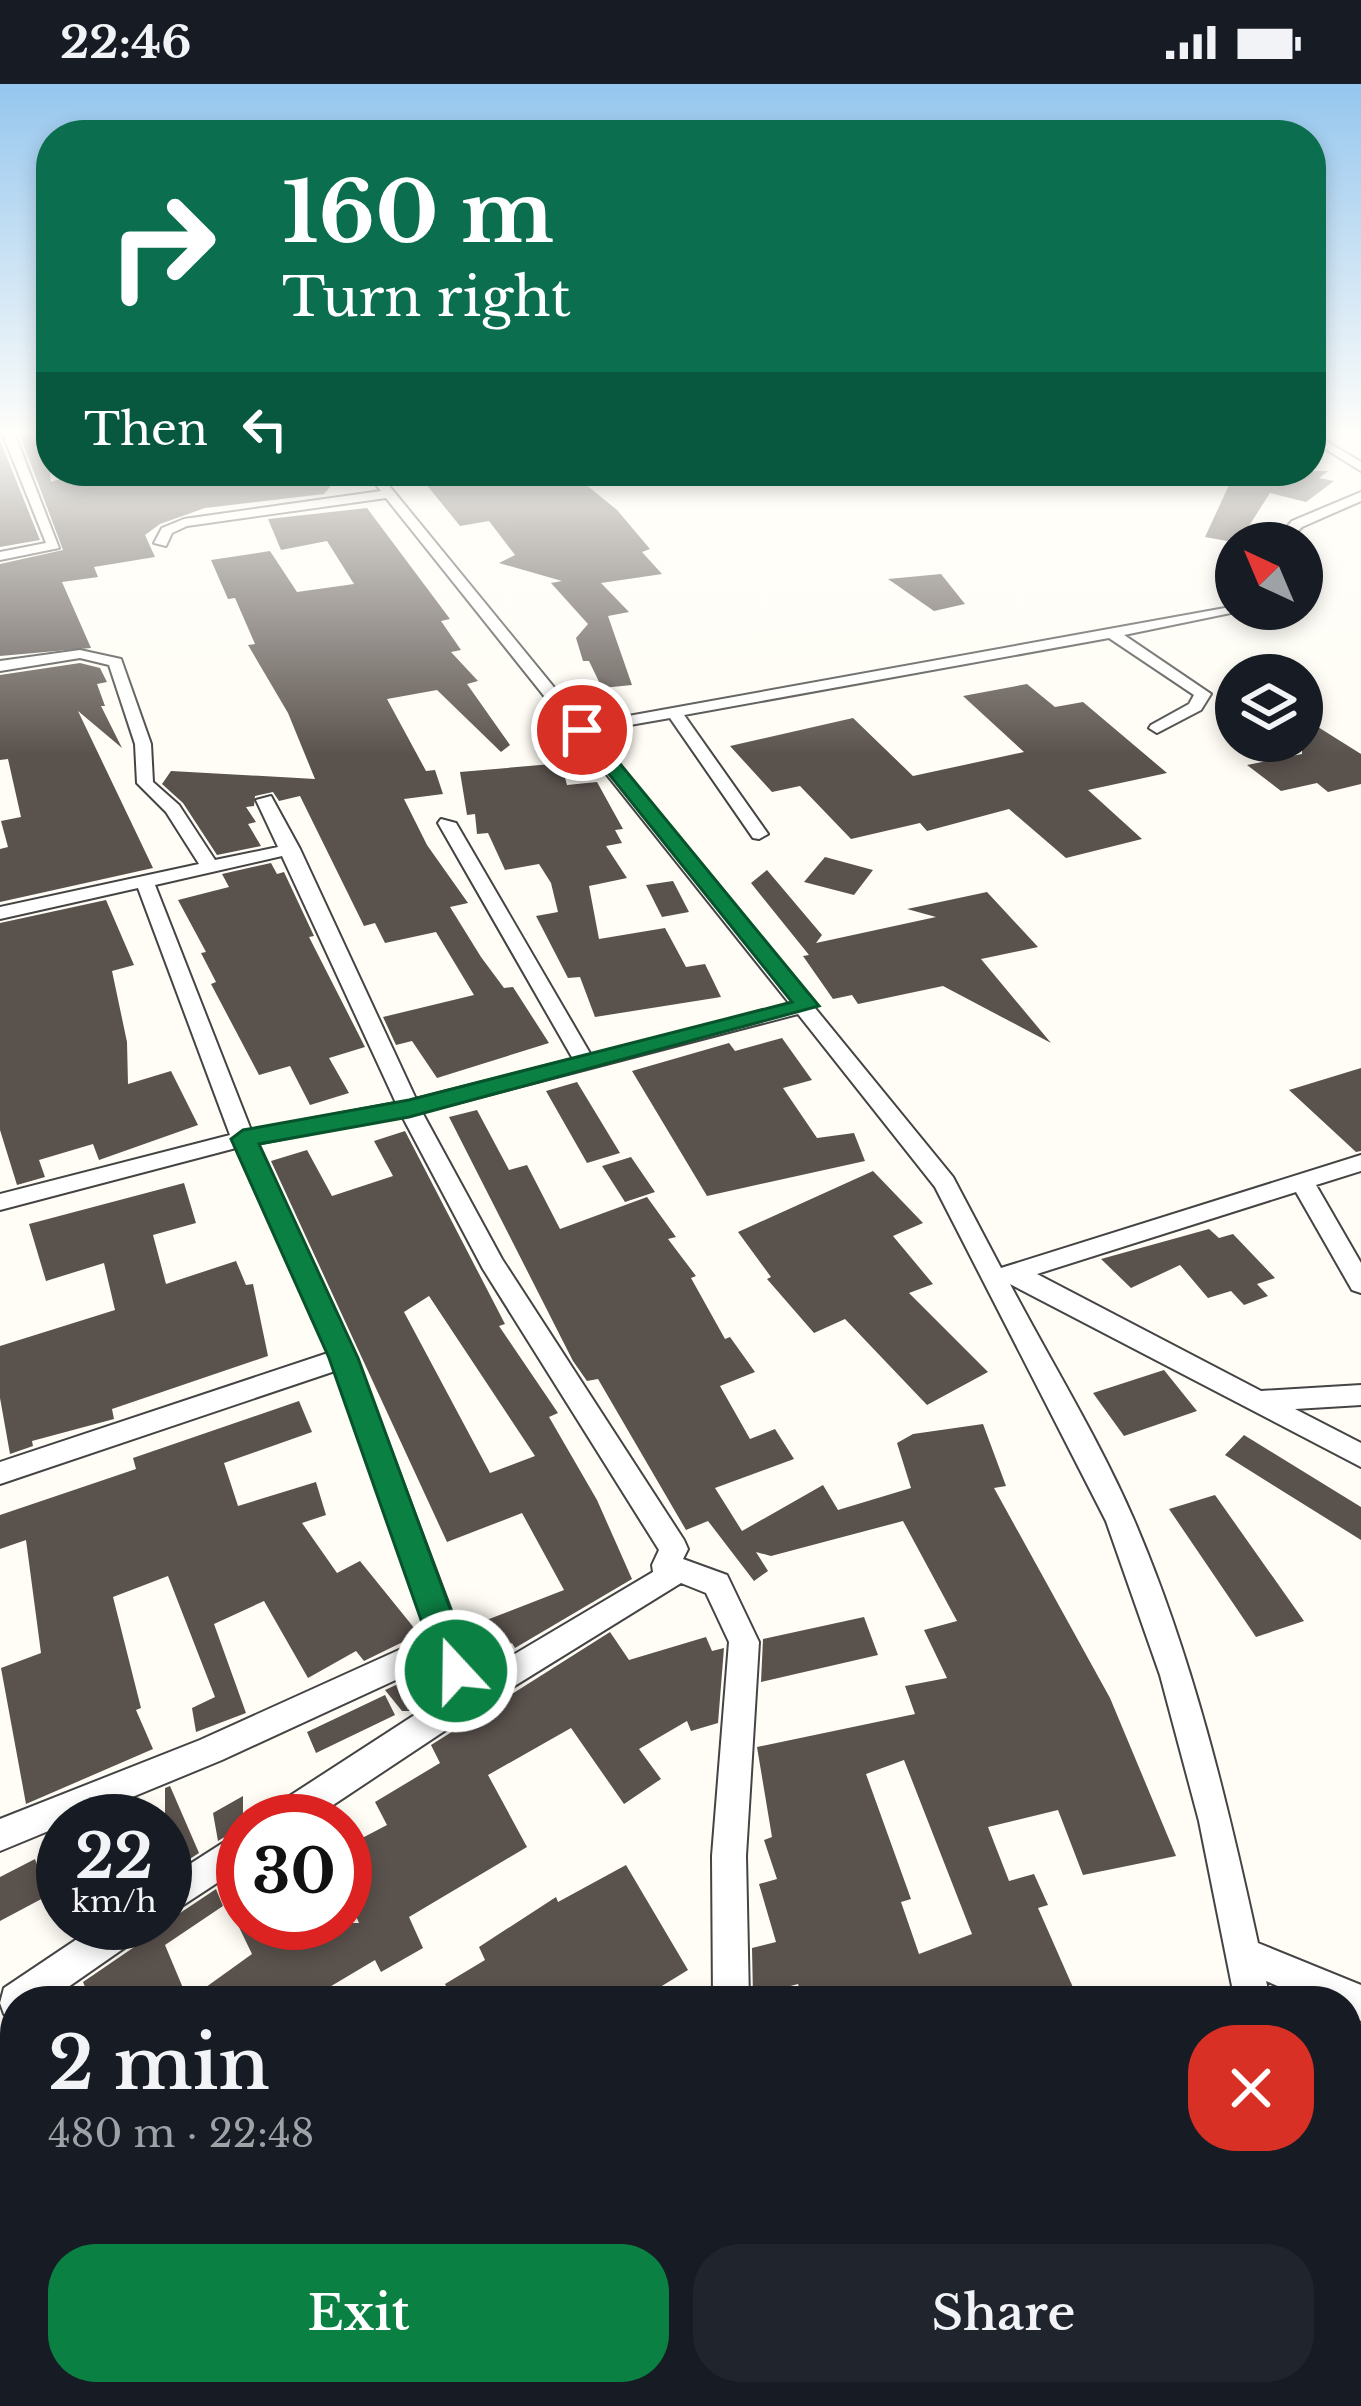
<!DOCTYPE html>
<meta charset="utf-8">
<style>
:root{--surface:#171b24;--page:#20242c;--text:#f1f3f6;--muted:#9ea1a6;--accent:#0b8043}
body{margin:0;font-family:"Libre Baskerville",serif;background:var(--page);color:var(--text);height:100vh;display:flex;flex-direction:column;font-size:45px;white-space:nowrap}
*{box-sizing:border-box;margin:0}
p{font-size:39px;color:var(--muted)}
.icon{flex:none;width:66px;height:66px;fill:none;stroke:currentColor;stroke-width:2;stroke-linecap:round;stroke-linejoin:round}
.map{position:relative;flex:1;overflow:hidden}
.details{position:absolute;left:0px;top:1902px;width:1362px;height:420px;display:flex;flex-direction:column;background:var(--surface);border-radius:48px 48px 0 0;box-shadow:0 6px 18px #0003}
.details>*{flex:none}
.banner{position:absolute;left:36px;top:36px;width:1290px;height:366px;border-radius:48px;box-shadow:0 6px 18px #0003;background:#0b6e4f;color:#fff;overflow:hidden}
.needle{width:78px;rotate:316deg}
.fabs{position:absolute;left:1215px;top:438px;display:grid;gap:24px}
.fabs a{display:grid;place-items:center;width:108px;height:108px;border-radius:50%;background:var(--surface);box-shadow:0 6px 18px #0003;font-size:60px}
.speed{position:absolute;left:36px;top:1710px;display:flex;gap:24px;font-size:60px;font-weight:700;text-align:center}
.speed>*{display:grid;place-content:center;width:156px;height:156px;border-radius:50%;background:var(--surface);box-shadow:0 6px 18px #0003;line-height:1}
.speed small{font-size:30px;font-weight:400}
.speed .limit{border:18px solid #d22;background:#fff;color:#111}
.pin{position:absolute;display:grid;place-items:center;width:102px;height:102px;color:#fff;margin:-51px;border:6px solid #fff;border-radius:50%;box-shadow:0 3px 12px #0007}
.me{position:absolute;width:132px;margin:-66px;rotate:339deg;stroke-linejoin:round;filter:drop-shadow(0 0 9px #0008)}
.turn{display:flex;align-items:center;gap:42px;height:252px;padding:0 48px;font-size:54px}
.turn .icon{width:156px;height:156px;stroke-width:2.5}
.turn b{display:block;font-size:84px;line-height:102px}
.then{display:flex;align-items:center;height:114px;padding:0 48px;background:#0003;gap:24px;font-size:45px}
.round{display:grid;place-items:center;flex:none;width:126px;height:126px;border-radius:48px;background:var(--page)}
.summary{display:flex;align-items:center;justify-content:space-between;height:204px;padding:0 48px}
h1{font-size:72px;font-weight:600;line-height:90px}
.primary-button{display:flex;gap:24px;margin-top:auto;padding:24px 48px}
.primary-button a{flex:1;height:138px;border-radius:48px;background:var(--accent);color:#fff;font-size:48px;font-weight:600;line-height:138px;text-align:center}
.primary-button a+a{background:var(--page);color:var(--text)}
.status{display:flex;justify-content:space-between;align-items:center;height:84px;padding:0 60px;background:var(--surface);direction:ltr}
.status svg{height:33px;fill:currentColor}
.map>svg:first-child{display:block}
</style>
<div class="status"><b>22:46</b><svg viewBox="0 0 49 12"><path d="M0 12V9h3v3zM5 12V6h3v6zM10 12V3h3v9zM15 12V0h3v12zM26 1h20v11H26zM47 4h2v5h-2z"/></svg></div>
<div class="map">
<svg width="1361" height="2322" viewBox="0 0 1361 2322">
<rect width="100%" height="100%" fill="#fffdf5"/>
<path fill="#5a524d" fill-rule="evenodd" d="M46 349 51 398 82 387H343L324 410 205 424 160 440 145 451 155 473 94 483 98 493 62 498 91 564 0 572V480L63 466 20 351Z
M0 356 40 456 0 463Z
M469 387H530L542 400 579 395 617 426 650 465 642 468 662 490 601 499 629 528 608 532 632 601 602 604 589 577H583L576 554 588 540 551 499 562 497 499 479 515 471 489 437 460 442 421 394Z
M1219 387H1328L1319 394 1334 397 1306 418 1270 409 1238 459 1205 453 1230 399 1218 396Z
M367 424 450 535 441 537 461 566 451 568 478 597 467 600 510 661 501 668 437 606 387 615 426 687 435 686 443 710 404 715 427 761 468 819 450 823 481 873 504 904 513 903 549 959 437 994 412 957 396 961 383 933 474 911 436 848 385 859 375 839 364 842 300 712 279 717 273 708 255 712 254 722 246 723 256 738 248 740 261 762 217 771 183 719 162 700 171 687 315 695 288 629 248 561 255 560 235 514 228 515 211 476 270 467 297 508 354 500 327 457 281 466 268 435Z
M941 490 965 520 934 527 888 495Z
M80 579 100 584 107 598 97 600 105 622H101L122 664 78 627 153 784 0 818V765L8 763 1 737 21 733 8 675 0 676V591Z
M1027 600 1055 623 1083 618 1167 689 1088 706 1142 755 1066 774 1009 725 927 747 920 739 851 755 800 702 772 708 730 662 853 634 913 692 1024 668 963 612Z
M1302 633 1361 670V700L1328 708 1317 699 1281 707 1247 681 1302 670Z
M552 680 556 690H564L567 701 597 698 623 745 615 746 622 759 606 762 627 794 589 802 599 855 665 844 686 883 705 880 721 913 595 933 580 893 568 894 536 832 558 828 551 799 539 780 505 786 488 749 477 750 475 730 467 731 460 688Z
M825 773 873 786 854 811 804 798Z
M271 779 277 790 284 788 314 852 309 853 365 963 329 974 349 1009 310 1021 290 982 259 991 211 900 216 898 201 869 206 868 178 816 229 803 222 790Z
M767 786 822 851 816 859 936 833 907 825 987 808 1038 863 981 875 1051 959 943 902 858 920 852 911 833 915 803 872 809 871 751 799Z
M673 797 689 828 662 833 646 801Z
M106 816 134 881 112 887 127 958 128 1000 171 987 198 1041 99 1076 93 1060 39 1076 45 1093 17 1101 0 1046V839Z
M782 954 812 996 783 1004 817 1054 854 1049 865 1077 707 1112 632 987 729 959 735 967Z
M1361 984V1067L1356 1068 1289 1006Z
M577 998 620 1069 587 1079 546 1007Z
M477 1026 509 1086 527 1081 560 1145 647 1113 676 1153 668 1155 696 1192 691 1194 725 1255 730 1253 755 1288 720 1302 750 1355 775 1345 794 1375 715 1404 742 1447 823 1401 838 1426 911 1404 897 1359 913 1350 983 1340 1006 1402 994 1404 1110 1614 1176 1772 1083 1791 1058 1726 988 1743 1009 1797 1034 1790 1048 1821 1038 1824 1079 1917H932L928 1907 892 1917H804L798 1900 753 1912 752 1864 776 1858 759 1800 777 1795 764 1756 772 1753 757 1663 915 1630 905 1602 947 1594 924 1546 957 1537 903 1437 771 1472 756 1468 768 1487 754 1497 708 1437 686 1446 598 1295 587 1297 573 1277 449 1033ZM904 1676 972 1850 919 1870 901 1818 911 1815 866 1690Z
M405 1047 505 1240 499 1242 558 1329 549 1333 597 1416 632 1495 515 1564 512 1559 484 1570 471 1542 564 1506 522 1429 447 1458 271 1077 307 1066 332 1112 393 1092 374 1057ZM429 1212 535 1372 490 1389 404 1228Z
M631 1073 655 1108 625 1118 602 1082Z
M873 1087 923 1139 893 1152 933 1200 909 1209 988 1288 927 1321 845 1235 814 1249 767 1195 771 1193 738 1148Z
M184 1099 196 1139 153 1151 166 1200 236 1177 246 1201 253 1200 268 1272 112 1325 114 1335 32 1357 33 1362 10 1370 0 1314V1262L115 1226 104 1179 46 1197 29 1140Z
M1209 1145 1219 1154 1233 1150 1275 1194 1257 1200 1268 1212 1244 1221 1231 1207 1208 1214 1180 1181 1131 1204 1101 1175Z
M1164 1286 1197 1327 1124 1352 1093 1309Z
M299 1317 312 1348 224 1379 238 1422 316 1398 326 1431 302 1439 337 1489 360 1477 419 1550 364 1577 356 1567 308 1594 264 1517 214 1540 246 1629 196 1648 192 1624 215 1613 168 1492 113 1513 141 1624 136 1626 153 1665 26 1720 1 1584 41 1569 26 1456 0 1465V1431L136 1385 133 1374Z
M1244 1351 1361 1423V1456L1225 1371Z
M1215 1411 1304 1537 1256 1553 1169 1425Z
M864 1533 878 1571 761 1598 763 1555Z
M610 1548 629 1576 706 1553 712 1567 724 1564 718 1639 691 1647 687 1637 639 1665 661 1695 624 1720 571 1644 488 1691 527 1763 409 1833 423 1864 381 1888 375 1876 306 1917H91L83 1898 146 1855 152 1839H165L216 1805 223 1822 165 1861 188 1916 252 1870 237 1839H359L345 1806V1763L387 1741 375 1718 440 1679 431 1661Z
M431 1585 443 1607 413 1627H402L385 1606Z
M385 1611 395 1631 316 1669 307 1648Z
M170 1702 199 1769 165 1791V1704Z
M243 1712V1742L218 1757 213 1729Z
M35 1775 47 1812 0 1837V1793Z
M626 1781 688 1886 652 1908 656 1917H454L445 1900 485 1876 479 1863 556 1813 558 1818Z"/>
<g fill="none" stroke-linecap="round" stroke-linejoin="round">
<g stroke="#444" stroke-width="4">
<path id="street" d="M1 346H13L59 464 0 476V468L46 459Z
M1311 348 1361 378V387L1311 356Z
M365 387H377L584 640 1236 522 1250 525 1124 551 1211 610 1201 626 1157 649 1149 644 1151 641 1189 620 1194 611 1109 554 684 631 768 750 759 755 753 754 670 634 590 648 809 916 814 918 815 924 953 1093 1001 1184 1361 1071V1087L1316 1101 1361 1179V1209L1352 1206 1296 1108 1037 1190 1261 1307 1361 1301V1321L1295 1325 1361 1359V1383L1010 1200C1051 1278 1099 1355 1134 1436 1192 1571 1227 1716 1258 1859L1361 1901V1937L1347 1931V1917H1313L1266 1897 1271 1917H1235L1199 1737 1160 1591 1106 1437 935 1103 798 930 422 1028 502 1175 684 1456 688 1465 683 1475 727 1491 759 1558 746 1772 749 1917H713L712 1772 729 1558 706 1509 681 1499 479 1624 309 1737H264L268 1726 450 1608 439 1576 222 1676 74 1737H63V1741L0 1767V1735L200 1656 430 1552 335 1287 0 1400V1378L328 1269 236 1064 0 1126V1110L230 1051 138 804 0 835V823L199 780 166 728 137 699 135 660 109 581 80 574 0 587V577L80 566 121 575 151 660 153 698 179 721 215 776 278 763 256 716 271 712 300 765 416 1015 573 975 438 739 441 735 456 739 591 971 790 920 386 414 187 442 172 449 166 462 154 459 162 444 184 435 381 407ZM282 772 396 1019 251 1046 155 801ZM402 1032 483 1185 659 1466 652 1481 653 1488 476 1593 356 1274 256 1060Z
M1361 408V417L1302 443 1286 459H1272L1292 437Z
M243 1746V1782L165 1833V1796Z
M101 1839H148L143 1851 48 1917H15V1934L4 1930 0 1919 4 1904Z
M271 2307H323L316 2322H265Z
M683 2307H725L724 2322H682Z
M1299 2307H1341V2322H1299Z"/>
</g>
<use href="#street" fill="#fff" fill-rule="evenodd"/>
</g>
<linearGradient id="sky" x2="0" y2="1"><stop stop-color="#95c6ee"/><stop offset="0.52" stop-color="#fffefa"/><stop offset="1" stop-color="#fffefa" stop-opacity="0"/></linearGradient>
<rect width="1361" height="671" fill="url(#sky)"/>
<path fill="#0b8043" stroke="#07532c" stroke-width="3" d="M576 642H589L819 922 409 1033 259 1060 358 1274 473 1587 468 1598 456 1602 444 1598 439 1587 329 1274 231 1055 243 1046 409 1016 792 918 576 649Z"/>
</svg>
<div class="fabs">
<a><svg class="needle" viewBox="-14 -14 28 28"><path d="M0-13l5 13h-10z" fill="#e53935"/><path d="M0 13l5-13h-10z" fill="#9ea1a6"/></svg></a>
<a><svg class="icon" aria-label="layers" viewBox="0 0 24 24"><path d="M12 4l9 5-9 5-9-5zM3 14l9 5 9-5"/></svg></a>
</div>
<div class="speed"><div>22<small>km/h</small></div><div class="limit">30</div></div>
<div class="pin" style="left:582px;top:646px;background:#d93025"><svg class="icon" aria-label="arrive" viewBox="0 0 24 24"><path d="M6 21V4h12l-3 4 3 4H6"/></svg></div>
<svg class="me" style="left:456px;top:1587px" viewBox="-20 -20 40 40"><circle r="17" fill="#0b8043" stroke="#fff" stroke-width="3"/><path d="M0-11L8 9 0 5-8 9z" fill="#fff"/></svg>
<div class="banner">
<div class="turn"><svg class="icon" aria-label="right" viewBox="0 0 24 24"><path d="M7 20v-9h11M14 6l5 5-5 5"/></svg><div><b>160 m</b>Turn right</div></div>
<div class="then">Then<svg class="icon" aria-label="left" viewBox="0 0 24 24"><path d="M17 20v-9H6M10 6l-5 5 5 5"/></svg></div>
</div>
<section class="details">
<div class="summary"><div><h1>2 min</h1><p>480 m · 22:48</p></div><a class="round" style="background:#d93025;color:#fff"><svg class="icon" aria-label="close" viewBox="0 0 24 24"><path d="M6 6l12 12M18 6L6 18"/></svg></a></div>
<div class="primary-button"><a>Exit</a><a>Share</a></div>
</section>
</div>
